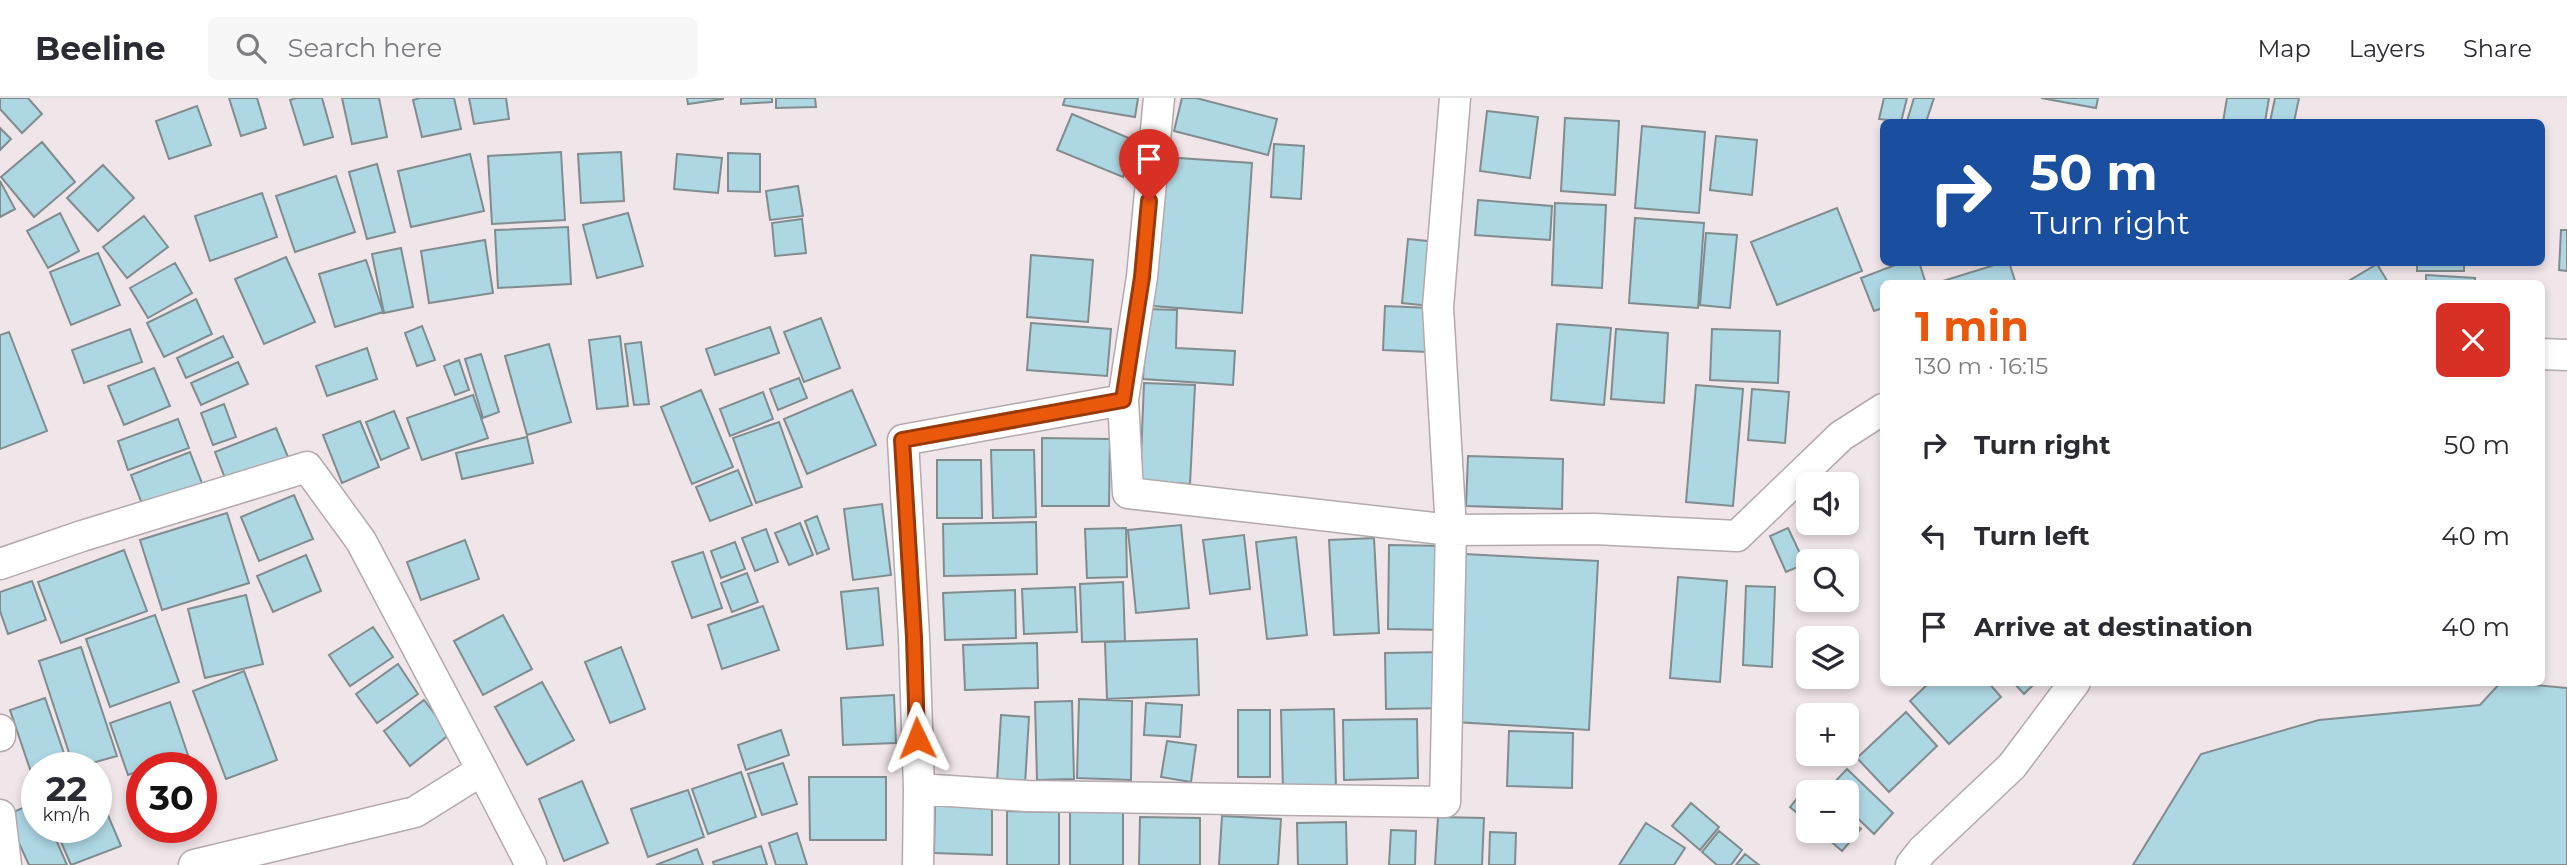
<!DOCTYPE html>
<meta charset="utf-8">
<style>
:root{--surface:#fff;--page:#f7f7f7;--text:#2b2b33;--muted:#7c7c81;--line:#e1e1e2;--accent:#ea580c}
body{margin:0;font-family:Montserrat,sans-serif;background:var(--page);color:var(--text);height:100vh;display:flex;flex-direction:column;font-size:26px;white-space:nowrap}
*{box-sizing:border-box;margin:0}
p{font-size:23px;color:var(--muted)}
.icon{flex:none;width:38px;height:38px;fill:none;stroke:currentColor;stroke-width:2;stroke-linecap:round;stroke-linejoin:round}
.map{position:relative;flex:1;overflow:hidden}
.sheet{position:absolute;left:1880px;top:182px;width:665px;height:406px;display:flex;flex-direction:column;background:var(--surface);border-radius:10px;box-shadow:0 4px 10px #0003}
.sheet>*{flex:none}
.hud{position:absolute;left:1880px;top:21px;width:665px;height:147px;border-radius:10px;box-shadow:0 4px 10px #0003;background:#1a4fa0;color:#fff;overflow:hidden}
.tools{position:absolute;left:1796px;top:374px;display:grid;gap:14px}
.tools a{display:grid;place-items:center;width:63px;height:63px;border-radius:10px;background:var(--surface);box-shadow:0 4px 10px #0003;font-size:35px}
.speed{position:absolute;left:21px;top:654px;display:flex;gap:14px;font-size:35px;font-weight:700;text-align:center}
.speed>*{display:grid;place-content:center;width:91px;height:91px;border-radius:50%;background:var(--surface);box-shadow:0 4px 10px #0003;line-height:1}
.speed small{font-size:18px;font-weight:400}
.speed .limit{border:10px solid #d22;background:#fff;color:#111}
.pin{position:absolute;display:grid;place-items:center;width:60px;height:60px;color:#fff;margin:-72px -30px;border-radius:50% 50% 50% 0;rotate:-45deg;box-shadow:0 0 7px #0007}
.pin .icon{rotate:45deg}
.me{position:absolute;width:77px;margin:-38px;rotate:358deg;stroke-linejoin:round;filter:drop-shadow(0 0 5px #0008)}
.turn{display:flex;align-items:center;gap:24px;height:147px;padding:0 35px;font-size:32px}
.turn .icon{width:91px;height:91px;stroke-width:2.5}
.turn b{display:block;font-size:49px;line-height:60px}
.round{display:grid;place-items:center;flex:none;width:74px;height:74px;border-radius:10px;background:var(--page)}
.head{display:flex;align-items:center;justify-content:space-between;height:119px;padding:0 35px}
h1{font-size:42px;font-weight:700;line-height:52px;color:var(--accent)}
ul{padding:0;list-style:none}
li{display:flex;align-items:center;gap:21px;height:91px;padding:0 35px}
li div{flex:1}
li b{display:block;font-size:26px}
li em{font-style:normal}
header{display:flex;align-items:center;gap:42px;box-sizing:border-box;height:98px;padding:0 35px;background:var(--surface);border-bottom:2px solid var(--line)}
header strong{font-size:33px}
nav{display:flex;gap:38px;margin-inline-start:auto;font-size:24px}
.search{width:490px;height:63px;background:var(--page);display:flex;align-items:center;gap:18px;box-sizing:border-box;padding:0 24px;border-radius:10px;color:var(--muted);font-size:26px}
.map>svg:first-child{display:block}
</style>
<header>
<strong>Beeline</strong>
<div class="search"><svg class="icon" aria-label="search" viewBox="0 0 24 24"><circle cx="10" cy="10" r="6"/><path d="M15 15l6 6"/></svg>Search here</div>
<nav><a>Map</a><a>Layers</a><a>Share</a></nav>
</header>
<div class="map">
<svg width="2567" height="767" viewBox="0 0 2567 767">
<rect width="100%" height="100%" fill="#f0e5e8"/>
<path fill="#add7e3" stroke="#818c8f" stroke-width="2" d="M0 0H28L42 16 22 35 0 11Z
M229 0H257L266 30 241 38Z
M296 0H322L333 39 304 47 290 2Z
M342 0H379L387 39 352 46Z
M420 0H454L461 31 422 39 413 2Z
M469 0H506L509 21 474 26Z
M687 0H723V1L688 6Z
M741 0H772V4L741 6Z
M776 0H815L816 9 776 10Z
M1065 0H1138L1135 19 1063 7Z
M1182 0H1196L1277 21 1268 57 1174 33Z
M1884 0H1907L1901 24 1879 21Z
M1914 0H1934L1926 24 1907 23Z
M2041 0H2098L2096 10Z
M2227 0H2269L2265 24H2223Z
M2275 0H2299L2294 24H2270Z
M197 8 211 47 169 61 156 23Z
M1487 13 1538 19 1530 80 1480 73Z
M1072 16 1138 44 1123 79 1057 52Z
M1565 20 1619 23 1615 97 1561 93Z
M1642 28 1705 34 1699 115 1635 110Z
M0 30 11 41 0 52Z
M1716 38 1757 42 1752 97 1710 92Z
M42 44 75 84 34 119 1 79Z
M1274 46 1304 48 1301 101 1271 99Z
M561 54 565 122 492 126 488 58Z
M621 54 624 103 581 105 578 56Z
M728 55 760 56V94L728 93Z
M470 56 484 113 411 129 398 73Z
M677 56 722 60 718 95 674 91Z
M1164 59 1252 65 1242 215 1153 208Z
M377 66 395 134 367 141 349 74Z
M103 67 134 100 98 133 67 100Z
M336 78 355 134 295 154 276 98Z
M0 83 15 111 0 119Z
M798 88 803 118 770 122 766 93Z
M262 95 277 139 210 163 195 118Z
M1478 102 1552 108 1550 142 1475 137Z
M1555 105 1606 107 1602 190 1552 187Z
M1837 110 1862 173 1777 207 1751 144Z
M60 115 79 153 48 170 27 133Z
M628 115 643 168 597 180 583 127Z
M144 118 168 149 127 180 103 149Z
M1635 120 1704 125 1698 210 1629 205Z
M802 121 806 155 775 158 772 125Z
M568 129 571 186 498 190 495 132Z
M2561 132H2567V173L2559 172Z
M1706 135 1737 137 1730 210 1700 207Z
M1408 141 1437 144 1431 208 1402 205Z
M485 142 493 195 429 205 421 153Z
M401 150 413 209 384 215 372 156Z
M98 155 120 207 71 227 50 174Z
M1031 157 1093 162 1088 224 1027 219Z
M286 159 315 224 264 246 235 181Z
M366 162 383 214 335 229 319 176Z
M1903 164H1919L1926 186H1883V210L1874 213 1861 180Z
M2004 164H2009L2016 186H1943V183Z
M2417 164H2464V173H2417Z
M175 165 192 195 148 220 130 190Z
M2377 166 2389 186H2348L2347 184Z
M2426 177 2475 180V186H2426Z
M196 201 212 236 164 259 147 225Z
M1385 208 1430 210 1428 254 1383 252Z
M1147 211 1177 212 1176 250 1235 253 1233 287 1143 281Z
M821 220 840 270 804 284 784 234Z
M1031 225 1111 231 1107 278 1027 272Z
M1557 226 1611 230 1604 307 1551 302Z
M422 228 435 262 417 268 405 235Z
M770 229 779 255 715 277 706 251Z
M130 231 142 264 84 285 72 252Z
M1616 231 1668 235 1664 305 1611 301Z
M1712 231 1780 233 1778 285 1710 282Z
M9 234 47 333 0 351V237Z
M223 238 233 259 186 280 177 260Z
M620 238 628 308 597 311 589 242Z
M641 244 649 306 634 307 625 246Z
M549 246 571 324 527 337 505 258Z
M367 250 377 281 327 298 316 268Z
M481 256 499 314 483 320 465 261Z
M459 262 469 292 455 297 444 268Z
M238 264 248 286 201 307 191 285Z
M154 270 170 308 124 327 108 288Z
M799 280 807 300 778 312 770 291Z
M1144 285 1195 287 1190 386 1140 383Z
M1696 287 1743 291 1733 408 1686 404Z
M1752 291 1789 294 1785 345 1748 342Z
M701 292 733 369 692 386 661 309Z
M852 292 876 347 807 376 784 321Z
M763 294 773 321 730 338 720 311Z
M473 297 488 340 422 362 407 320Z
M224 306 236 339 213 347 201 315Z
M394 313 409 350 381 362 366 324Z
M178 321 189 350 128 372 118 343Z
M360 323 379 369 342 385 323 337Z
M779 324 802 389 756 405 733 340Z
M276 330 290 364 228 388 215 354Z
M527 339 533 365 462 381 456 355Z
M1042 340 1110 341 1109 408H1042Z
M991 352H1034L1036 419 993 420Z
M190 354 203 388 144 411 131 377Z
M1468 358 1563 361 1562 411 1466 408Z
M937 362H981L982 420H937Z
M738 372 752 407 710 423 696 389Z
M294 397 313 441 259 463 241 419Z
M882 406 891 477 853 482 844 411Z
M227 415 249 485 162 512 140 442Z
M817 418 829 451 817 456 805 423Z
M1036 424 1037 476 944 478 943 426Z
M800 425 813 457 789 467 775 435Z
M1181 427 1189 510 1136 515 1128 432Z
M1126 430 1127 479 1087 480 1085 431Z
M1788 430 1805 466 1786 474 1770 438Z
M766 431 778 464 755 473 742 440Z
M1244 437 1250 491 1210 496 1203 442Z
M1296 439 1307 537 1267 541 1256 444Z
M1374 440 1379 535 1334 537 1329 442Z
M465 442 479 481 421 502 407 464Z
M735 444 745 471 721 480 711 453Z
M1389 447 1446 448 1445 532 1388 531Z
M124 452 147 513 61 545 38 484Z
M703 454 722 510 692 520 672 464Z
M1464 456 1598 463 1589 632 1455 624Z
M306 457 321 493 273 514 257 478Z
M747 475 758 504 732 514 721 485Z
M1678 479 1727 483 1720 584 1670 580Z
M32 483 46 522 8 536 0 513V494Z
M1123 484 1125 543 1082 544 1080 486Z
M1746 488 1775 489 1772 569 1743 567Z
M1075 489 1077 534 1024 536 1022 491Z
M878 490 883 547 847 551 841 494Z
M1015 492 1016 540 945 542 943 495Z
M246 497 263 566 205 580 188 511Z
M763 508 779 552 722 571 708 527Z
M155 517 179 584 110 609 86 541Z
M503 517 532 571 483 597 454 543Z
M373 529 393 559 350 588 329 557Z
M1197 541 1199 597 1107 601 1105 544Z
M1037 545 1038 590 965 592 963 547Z
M81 549 117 658 74 670 39 563Z
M621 549 645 611 610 625 585 564Z
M1446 554 1447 610 1386 611 1385 555Z
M398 566 418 596 377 625 356 596Z
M244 573 277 662 226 681 193 593Z
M542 584 574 642 527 667 495 609Z
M1930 584H1988L2001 599 1949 646 1910 603Z
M2013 584H2036L2024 596Z
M2501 584 2567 590V767H2133L2201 656 2319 622 2480 607Z
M894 597 896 645 843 647 841 600Z
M45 600 69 670H37V692L10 612Z
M1079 601 1132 603 1131 682 1077 680Z
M424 602 450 636 410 668 384 633Z
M1072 603 1074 681 1037 682 1035 604Z
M170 604 188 657 142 670V672L128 677 110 625Z
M1146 605 1182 607 1180 639 1144 637Z
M1334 611 1336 690 1283 692 1281 612Z
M1238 612H1270V679H1238Z
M1906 614 1937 648 1889 694 1857 660Z
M1001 617 1029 619 1025 686 997 684Z
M1417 621 1418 680 1344 682 1343 622Z
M781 632 789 657 746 672 738 647Z
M1509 633 1573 635 1572 690 1507 688Z
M1167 643 1196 647 1191 684 1161 679Z
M783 665 797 706 762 717 748 676Z
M1847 671 1893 715 1874 736 1846 709V695H1831L1828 691Z
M741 674 756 719 708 736 692 691Z
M809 679H886V742H810Z
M582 683 608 745 564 763 539 701Z
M1808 687 1818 695H1808V724L1790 709Z
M96 689 121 748 71 767 55 730H96Z
M688 692 704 739 648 759 631 711Z
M37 704V730H51L67 767H29L6 717Z
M1691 705 1719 729 1700 752 1672 728Z
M935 706 992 708V757L934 755Z
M1123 707V767H1070V708Z
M1007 713 1059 714V767H1007Z
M1222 718 1281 721 1278 767H1219Z
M1140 719 1200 720V767H1139Z
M1438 719 1484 720 1482 767H1435Z
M1846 719 1861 731 1842 753 1819 733H1846Z
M1346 724 1347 767H1298L1297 725Z
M1646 725 1685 750 1674 767H1619Z
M1391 732 1416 733 1415 767H1389Z
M1719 733 1742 752 1731 767H1717L1702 754Z
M1490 734 1516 735 1515 767H1489Z
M797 735 807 767H776L769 745Z
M761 748 767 767H714L713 764Z
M697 751 703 767H656Z
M1745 756 1759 767H1736Z"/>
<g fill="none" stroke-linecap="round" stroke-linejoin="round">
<g stroke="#b4a9ac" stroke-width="33">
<path id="street" d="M1159 0 1142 179 1123 302 1128 395 1451 432 1438 209 1455 0
M2541 256 2567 257
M0 466 82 438 307 369 361 443 482 672
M0 632V638
M919 691 914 539 903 342 1123 302
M0 717 6 767
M194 767 415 714 482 672 531 767
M918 767 919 691 1027 698 1445 704 1451 432 1595 431 1737 438 1841 338 1883 311
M1911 767 1922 753 2012 668 2075 584"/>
</g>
<use href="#street" stroke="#fff" stroke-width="30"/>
</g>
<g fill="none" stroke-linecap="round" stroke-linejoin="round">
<g stroke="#983908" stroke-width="18">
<path id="route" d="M917 640 914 539 902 342 1123 302 1142 179 1149 103"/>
</g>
<use href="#route" stroke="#ea580c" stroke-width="12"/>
</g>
</svg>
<div class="tools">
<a><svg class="icon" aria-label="sound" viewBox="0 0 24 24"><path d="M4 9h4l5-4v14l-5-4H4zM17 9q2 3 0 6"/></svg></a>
<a><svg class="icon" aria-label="search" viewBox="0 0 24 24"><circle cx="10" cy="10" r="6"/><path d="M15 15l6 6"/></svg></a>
<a><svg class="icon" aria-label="layers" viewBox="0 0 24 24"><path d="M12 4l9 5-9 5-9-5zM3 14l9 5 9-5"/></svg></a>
<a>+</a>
<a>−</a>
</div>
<div class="speed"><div>22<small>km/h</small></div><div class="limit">30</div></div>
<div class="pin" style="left:1149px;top:103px;background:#d93025"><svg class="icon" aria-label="arrive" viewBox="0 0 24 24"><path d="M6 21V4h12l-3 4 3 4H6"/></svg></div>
<svg class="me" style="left:917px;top:640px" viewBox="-20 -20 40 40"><path d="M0-17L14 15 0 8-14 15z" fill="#ea580c" stroke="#fff" stroke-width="4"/></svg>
<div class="hud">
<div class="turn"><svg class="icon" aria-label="right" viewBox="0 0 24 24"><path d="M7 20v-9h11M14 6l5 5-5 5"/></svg><div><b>50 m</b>Turn right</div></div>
</div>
<section class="sheet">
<div class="head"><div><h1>1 min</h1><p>130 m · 16:15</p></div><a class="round" style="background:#d93025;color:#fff"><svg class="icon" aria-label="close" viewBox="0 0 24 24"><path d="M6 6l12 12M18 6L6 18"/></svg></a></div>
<ul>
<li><svg class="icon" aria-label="right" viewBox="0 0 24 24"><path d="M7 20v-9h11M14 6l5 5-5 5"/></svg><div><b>Turn right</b></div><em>50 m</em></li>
<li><svg class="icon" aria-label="left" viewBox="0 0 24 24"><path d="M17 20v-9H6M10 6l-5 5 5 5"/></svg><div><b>Turn left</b></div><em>40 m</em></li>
<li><svg class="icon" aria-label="arrive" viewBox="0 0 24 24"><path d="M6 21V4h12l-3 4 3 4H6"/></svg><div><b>Arrive at destination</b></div><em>40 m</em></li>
</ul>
</section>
</div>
